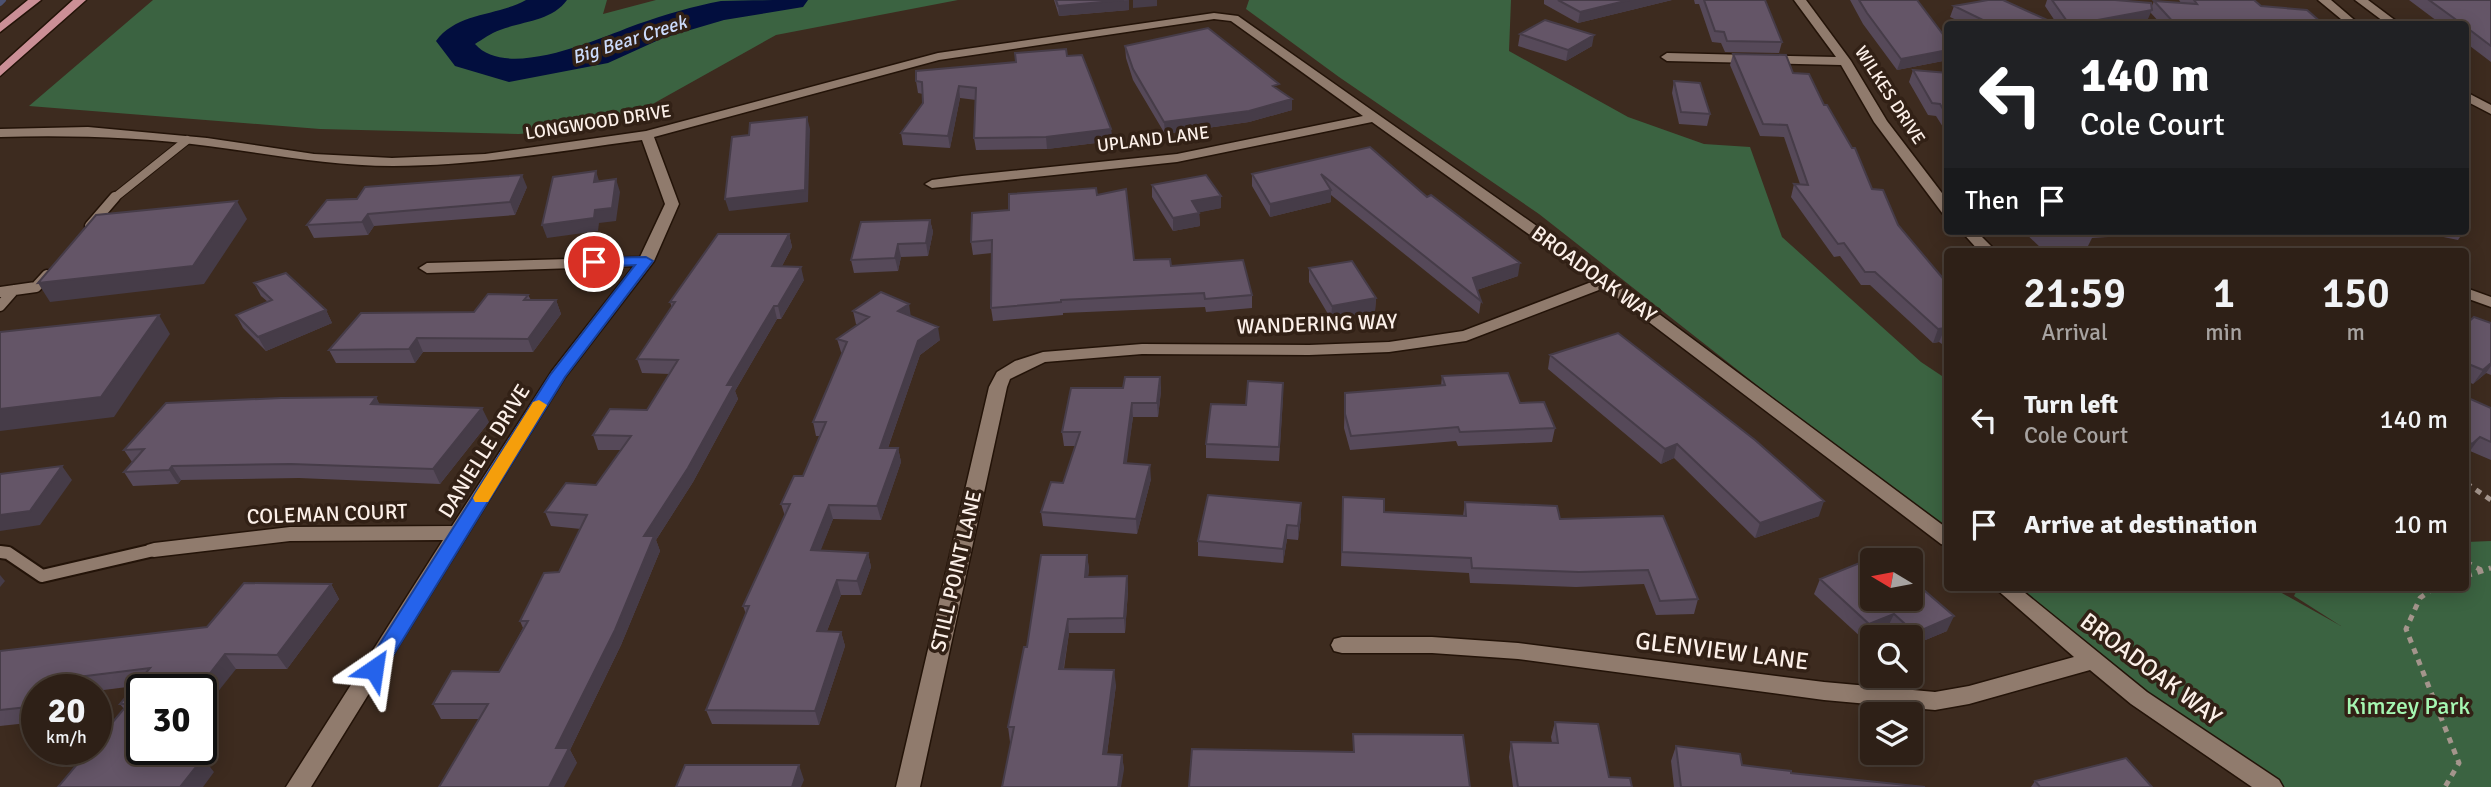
<!DOCTYPE html>
<style>
:root{--surface:#2e2017;--page:#362820;--text:#f1f3f6;--muted:#a7a3a1;--line:#493e36}
body{margin:0;font-family:Signika,sans-serif;background:var(--page);color:var(--text);height:100vh;display:flex;flex-direction:column;font-size:26px;white-space:nowrap}
*{box-sizing:border-box;margin:0}
p{font-size:23px;color:var(--muted)}
.icon{flex:none;width:38px;height:38px;fill:none;stroke:currentColor;stroke-width:2;stroke-linecap:round;stroke-linejoin:round}
.map{position:relative;flex:1;overflow:hidden}
.side{position:absolute;left:1944px;top:248px;width:525px;height:343px;display:flex;flex-direction:column;background:var(--surface);border-radius:7px;box-shadow:0 4px 18px #0003,0 0 0 2px var(--line)}
.side>*{flex:none}
.guide{position:absolute;left:1944px;top:21px;width:525px;height:214px;border-radius:7px;box-shadow:0 4px 18px #0003,0 0 0 2px var(--line);background:#202124;color:#fff;overflow:hidden}
.needle{width:46px;rotate:280deg}
.fabs{position:absolute;left:1860px;top:548px;display:grid;gap:14px}
.fabs a{display:grid;place-items:center;width:63px;height:63px;border-radius:7px;background:var(--surface);box-shadow:0 4px 18px #0003,0 0 0 2px var(--line);font-size:35px}
.speed{position:absolute;left:21px;top:674px;display:flex;gap:14px;font-size:35px;font-weight:700;text-align:center}
.speed>*{display:grid;place-content:center;width:91px;height:91px;border-radius:50%;background:var(--surface);box-shadow:0 4px 18px #0003,0 0 0 2px var(--line);line-height:1}
.speed small{font-size:18px;font-weight:400}
.speed .limit{border:4px solid #111;border-radius:10px;background:#fff;color:#111}
.pin{position:absolute;display:grid;place-items:center;width:60px;height:60px;color:#fff;margin:-30px;border:4px solid #fff;border-radius:50%;box-shadow:0 2px 7px #0007}
.me{position:absolute;width:77px;margin:-38px;rotate:32deg;stroke-linejoin:round;filter:drop-shadow(0 0 5px #0008)}
.turn{display:flex;align-items:center;gap:24px;height:147px;padding:0 21px;font-size:32px}
.turn .icon{width:91px;height:91px;stroke-width:2.5}
.turn b{display:block;font-size:49px;line-height:60px}
.then{display:flex;align-items:center;height:66px;padding:0 21px;background:#0003;gap:14px;font-size:26px}
.eta{display:flex;justify-content:space-evenly;align-items:center;height:119px;text-align:center}
.eta b{font-size:42px;font-weight:600;line-height:49px}
ul{padding:0;list-style:none}
li{display:flex;align-items:center;gap:21px;height:105px;padding:0 21px}
li div{flex:1}
li b{display:block;font-size:26px}
li em{font-style:normal}
.map>svg:first-child{display:block}
</style>
<div class="map">
<svg width="2491" height="787" viewBox="0 0 2491 787">
<rect width="100%" height="100%" fill="#3d2b1f"/>
<path fill="#3b6341" d="M153 0H607L603 14 656 0H958L776 35 615 125 519 134 320 129 29 106Z
M1249 0H1511L1509 51 1628 117 1704 144 1750 147 1782 237 1921 362 1948 380V535L1539 214 1339 77 1246 9Z
M2491 541V787H2276L2242 765 2016 588H2273L2341 626 2294 596 2298 588H2466V542Z"/>
<g fill="none" stroke-linecap="round" stroke-linejoin="round">
<path stroke="#4d5271" stroke-width="6" d="M0 3 3 0"/>
<path fill="#020e3e" fill-rule="evenodd" d="M526 0H567C552 21 523 21 500 30 491 33 483 39 475 44 507 81 600 38 638 24 664 15 694 6 721 1 748 0 780 0 808 0L803 7 724 20 663 38 608 63 509 82 455 66 436 41C457 12 498 16 526 0Z"/>
<g stroke="#231308" stroke-width="10">
<path id="lane-far2" d="M113 199 187 140"/>
</g>
<g stroke="#231308" stroke-width="13">
<path id="lane-far1" d="M90 226 115 197
M0 292 36 287 47 275
M0 306 14 290"/>
</g>
<g stroke="#231308" stroke-width="16">
<path id="lane" d="M0 552 8 553 42 576 154 550"/>
</g>
<g stroke="#231308" stroke-width="3">
<path id="street" d="M1794 0H1806L1851 61 1887 121 1948 201V215L1943 214 1874 122 1841 65 1667 61 1661 57 1667 53 1836 57Z
M2318 0H2331L2359 24H2347Z
M2355 0H2368L2400 24H2387Z
M1214 13 1238 16 1612 279 1948 529V546L1941 544 1604 288 1466 341 1389 352 1309 355 1142 354 1045 362 1010 379 1007 387 920 787H896L989 387 997 372 1015 361 1043 352 1142 344 1309 345 1389 342 1463 331 1594 281 1372 122 1177 162 932 188 925 184 932 180 962 176 1177 154 1363 116 1231 21 1214 19 939 60 654 137 679 204 654 261 565 377 311 787H286L443 540 290 541 154 557 147 555 144 550 147 545 154 543 290 527 452 526 552 371 634 266 427 273 419 268 427 263 640 257 665 204 642 140C559 151 477 166 393 166 330 166 269 154 208 146 138 137 70 135 0 137V129L88 127 207 138 314 154 392 158 485 154 646 131 938 53Z
M2466 92 2491 105V114L2466 101Z
M1961 231H1976L1997 252H1980Z
M2466 288 2491 297V307L2466 298Z
M1995 588H2019L2147 692 2279 780 2283 787H2252L2131 704 2090 670 1969 704 1935 710 1824 700 1518 659 1432 653H1342L1334 651 1331 645 1334 639 1342 637H1432L1518 643 1824 682 1935 692 1969 686 2074 657Z"/>
</g>
<g stroke="#231308" stroke-width="3">
<path id="primary" d="M28 0H41L0 32V23Z
M73 0H86L0 76V66Z"/>
</g>
<path stroke="#a4958c" stroke-width="5" stroke-dasharray="6 6" stroke-linecap="butt" d="M2466 483 2491 500
M2466 562 2481 570
M2466 576 2491 568
M2434 588 2420 598 2406 629 2459 763 2445 787"/>
<use href="#lane-far2" stroke="#907b6d" stroke-width="8"/>
<use href="#lane-far1" stroke="#907b6d" stroke-width="10"/>
<use href="#lane" stroke="#907b6d" stroke-width="12"/>
<use href="#street" fill="#907b6d" fill-rule="evenodd"/>
<use href="#primary" fill="#cb8f96" fill-rule="evenodd"/>
</g>
<path fill="#564959" d="M1054 0H1129V10L1059 16Z
M1544 0H1672L1578 23 1544 4Z
M1694 0H1765L1782 42 1779 53 1725 52 1721 43 1712 42 1699 4H1695Z
M1850 0H1917L1948 41V60L1897 70 1863 24Z
M2047 0H2115L2151 8 2154 1 2181 3 2179 0H2254L2261 6 2323 24H2161L2150 12 2147 21 2127 24H2057L2045 6Z
M2409 0H2491V62L2466 43V24H2441Z
M1954 6 2056 24H1965L1950 17Z
M1520 34 1592 46 1566 61 1518 46Z
M1125 46 1279 90 1292 110 1249 122 1165 134 1133 80 1126 58Z
M1733 54 1793 73 1824 105 1872 189 1898 225 1946 282H1948V348L1939 342 1933 343 1870 285H1861L1840 256 1834 257 1791 197 1794 184H1800L1784 137 1760 136 1730 65Z
M1067 56 1111 129 1112 141 1047 149 976 150 974 138 976 100 960 98 950 148 903 145 901 133 923 103V94L918 93 916 81 1016 62Z
M1913 70 1948 73V135L1936 116 1928 115 1909 82Z
M1674 81 1710 114 1707 126 1679 124 1672 93Z
M1370 147 1518 276 1477 290 1481 301 1479 314 1331 195V202L1270 217 1252 186V174Z
M1152 185 1221 208 1199 212 1200 226 1173 231 1152 197Z
M527 187 515 215 374 226 368 235 314 238 307 225 327 200Z
M1097 195 1134 260 1171 266 1252 295V308L1206 312 1205 307 1063 313V315L993 321 991 308 992 253 973 255 971 242 1009 210Z
M930 220 933 232 928 256 901 257 898 271 854 273 851 260Z
M2023 231H2181L2156 234 2092 238 2088 246 2042 249Z
M2414 231H2464L2458 240Z
M789 234 792 247 782 266 804 280 781 319H777L735 391 738 399 693 482 656 540 660 551 621 645 570 750 577 763 479 719H441L433 704 499 672 523 628 520 621 559 572 581 529 551 526 545 512 596 485 621 450H598L593 435 647 410 670 374 642 373 637 359 672 308 670 302Z
M1309 268 1376 298 1375 311 1331 319 1309 282Z
M254 283 326 310 332 323 266 351 243 328 236 315 268 302 261 296Z
M528 295 531 300H556L561 314 533 352H423L415 363H336L329 350 474 312Z
M853 311 911 316 940 340 920 355 888 448H898L901 462 881 520 833 519 820 551 868 553 871 567 861 595H841L827 631 841 632 845 646 819 725 712 724 706 710 746 614 743 606 785 516 781 504 803 476 820 436H816L813 422 842 353 841 352 837 339 858 325 856 324Z
M2491 323V375L2486 373 2473 384 2466 381V324Z
M1550 355 1819 516 1755 538 1674 458 1661 464 1548 369Z
M1442 376 1520 403 1555 428 1552 442 1458 446 1456 441 1350 450 1344 428 1345 393 1441 386Z
M1160 377 1161 391 1158 417H1133L1126 463 1151 479 1137 534 1043 526 1041 512 1063 483 1075 446H1064L1062 432 1123 388Z
M376 397 379 404 489 422 440 484 299 478 181 480 178 484 133 486 124 472 132 462 124 450Z
M1283 397 1279 461 1206 458V444L1246 405Z
M2466 397 2491 408V460L2470 451 2466 455Z
M1343 497 1384 512 1463 516 1465 502 1560 519 1698 599 1694 614 1656 615 1644 584 1576 587 1470 583 1469 573 1341 566Z
M1301 503V517L1298 540 1287 539 1283 563 1198 556V541Z
M1087 555 1089 569 1088 577 1127 576 1128 591 1125 633H1069L1064 669 1116 685 1107 754 1122 755 1124 770 1010 742 1008 727 1027 647Z
M1820 579 1947 631 1911 646V637H1896L1887 629 1863 639 1814 594Z
M331 584 339 599 287 669H236L142 690 210 738 195 757 214 772 124 709 120 704 135 686 96 691V690H37V722L0 726V651L207 627Z
M1555 722 1609 777 1632 787H1513L1509 757 1511 742 1552 743 1551 737Z
M1676 746 1742 765 1791 773 1925 787H1674L1671 761Z
M2035 781 2152 787H2031Z"/>
<path fill="#463c48" d="M1129 0V10L1059 16 1058 6Z
M1133 0H1157V6L1133 8Z
M1629 0H1672L1578 23 1580 12Z
M2152 10 2147 21 2127 24H2076Z
M1594 35 1592 46 1566 61 1568 50Z
M1948 50V60L1897 70 1901 59Z
M959 86 960 98 950 148 948 136Z
M1292 99V110L1249 122 1165 134 1164 122Z
M807 117 810 129 808 202 729 211 725 199Z
M1111 129 1112 141 1047 149 1046 137Z
M596 171 600 184 594 182Z
M522 175 527 187 515 215 510 202Z
M616 179 620 192 616 221 599 223 598 231 547 238 542 225 595 210Z
M1331 190V202L1270 217V204Z
M1221 196V208L1192 214V201Z
M237 201 247 219 204 284 50 302 38 283Z
M1199 213 1200 226 1173 231V218Z
M368 214 374 226 368 235 362 222Z
M930 220 933 232 928 256 926 243Z
M2157 231H2181L2156 234Z
M789 234 792 247 775 279 772 266Z
M898 244 901 257 898 271 895 258Z
M1520 263 1518 276 1471 292 1473 278Z
M801 267 804 280 781 319 778 306Z
M1376 298 1375 311 1331 319 1332 306Z
M556 300 561 314 533 352 528 339Z
M909 304 911 317 898 311Z
M774 306 777 319 735 391 738 399 693 482 656 540 660 551 621 645 570 750 577 763 564 787H549L556 748 644 536 727 385Z
M326 310 332 323 266 351 258 337Z
M159 315 170 334 114 417 0 431V409Z
M938 327 940 340 920 355 883 462 880 448 918 341Z
M1945 328 1939 342 1933 343 1938 329Z
M417 338 423 352 415 363 409 349Z
M2491 363V366L2486 373 2473 384 2483 370Z
M1160 377 1161 391 1158 417 1157 403Z
M376 397 383 411 371 404Z
M1132 403 1133 417 1125 477 1124 463Z
M482 408 489 422 440 484 433 469Z
M2480 437 2470 451 2466 455 2472 444Z
M1677 444 1674 458 1661 464 1665 449Z
M898 448 901 462 881 520 877 506Z
M1150 465 1151 479 1137 534 1136 519Z
M62 466 72 480 40 525 0 531V515Z
M172 466 181 480 178 484 169 470Z
M1824 501 1819 516 1755 538 1760 523Z
M1301 503V517L1298 540V526Z
M829 505 833 519 815 565 811 550Z
M1287 525V539L1283 563V549Z
M868 553 871 567 861 595 857 581Z
M1087 555 1089 569 1086 591 1085 577Z
M0 575 5 581 0 587Z
M1127 576 1128 591 1125 633 1124 618Z
M837 580 841 595 821 646 817 631Z
M331 584 339 599 287 669 277 655Z
M1894 614 1887 629 1863 639 1869 624Z
M1954 616 1947 631 1911 646V641L1915 633Z
M1068 619 1069 633 1061 684 1059 669Z
M841 632 845 646 819 725 815 711Z
M225 654 236 669 201 713V690H197Z
M1114 670 1116 685 1105 769 1103 754Z
M62 679 71 690H55Z
M201 726 210 738 184 772 173 757 179 749H201Z
M1122 755 1124 770 1121 787H1118Z
M203 758 214 772 203 787H180Z
M799 765 804 780 801 787H792Z"/>
<path fill="#645567" stroke="#463c48" stroke-width="2" d="M1056 0H1124L1058 6Z
M1558 0H1629L1580 12Z
M1704 0H1765L1782 42 1727 41 1724 32 1715 31Z
M1859 0H1917L1948 41V50L1901 59 1867 13Z
M1988 0H2003L2056 24H1991L1954 6Z
M2052 0H2115L2151 3 2152 10 2076 24H2069Z
M2194 0H2254L2261 6 2307 10 2323 24H2175L2154 1 2197 4Z
M2429 0H2491V46L2466 27V24H2462Z
M1545 20 1594 35 1568 50 1520 34Z
M1208 28 1279 84 1273 86 1292 99 1249 111 1164 122 1133 69 1125 46Z
M1066 49 1067 56 1082 55 1111 129 1046 137 974 138 976 88 959 86 948 136 901 133 923 103 922 82 916 81V71L1016 62 1015 53Z
M1733 54 1786 55 1793 73 1809 74 1824 105H1827L1852 148H1855L1872 189 1883 190 1898 225 1946 282H1948V331L1945 328 1938 329 1875 272H1865L1844 243 1838 244 1794 184 1808 185 1787 125 1763 124Z
M1913 70 1948 73V117L1940 104 1932 103Z
M1674 81 1700 83 1710 114 1681 112Z
M807 117 805 190 725 199 732 137 749 135 750 123Z
M1370 147 1427 197 1431 195 1520 263 1473 278 1481 301 1321 174 1331 190 1270 204 1252 174Z
M596 171 594 182 616 179 612 208 595 210 594 218 542 225 553 177Z
M522 175 510 202 368 214 362 222 307 225 327 200 357 199 365 187Z
M1206 175 1221 196 1192 201 1199 213 1173 218 1152 185Z
M1096 188 1097 195 1126 189 1134 260 1170 259 1171 266 1243 260 1252 295 1205 299 1204 293 1061 300V302L991 308 992 240 971 242 972 213 1009 210V194Z
M237 201 193 266 38 283 96 215Z
M930 220 926 243 898 244 895 258 851 260 861 222Z
M2042 231H2092L2094 233 2048 236Z
M718 234H789L772 266 801 267 778 306H774L727 385H734L688 468 644 536H654L615 630 556 748H569L549 787H439L488 704H433L452 671 499 672 528 621H520L544 573 559 572 587 515 545 512 566 483 596 485 631 436 593 435 610 409 647 410 678 360 637 359 675 302H670Z
M1352 261 1376 298 1332 306 1309 268Z
M286 273 326 310 258 337 236 315 272 300 254 283Z
M881 292 909 304 898 311 938 327 918 341 880 448H898L877 506 829 505 811 550 868 553 857 581 837 580 817 631 841 632 815 711 706 710 749 606H743L790 504H781L794 476H803L826 422H813L847 342 837 339 869 317 853 311Z
M488 294 528 295 524 300H556L528 339 417 338 409 349 329 350 361 313 474 312Z
M159 315 101 397 0 409V332Z
M2474 317 2491 323V363L2483 370 2466 363V324Z
M1618 333 1755 440 1824 501 1760 523 1677 444 1665 449 1550 355Z
M1508 373 1520 403 1544 402 1555 428 1460 432 1458 427 1351 436 1345 414V393L1445 385 1442 376Z
M1125 377H1160L1157 403H1132L1124 463 1150 465 1136 519 1041 512 1051 482 1063 483 1080 432H1062L1071 388H1123Z
M1248 381 1283 383 1279 447 1206 444 1211 404 1246 405Z
M376 397 371 404 482 408 433 469 291 464 172 466 169 470 124 472 144 449 124 450 166 403 281 398Z
M2466 397 2491 408V442L2480 437 2472 444 2466 441Z
M62 466 30 511 0 515V474Z
M1208 495 1301 503 1298 526 1287 525 1283 549 1198 541Z
M1343 497 1384 499V512L1466 516 1465 502 1557 506 1560 519 1663 516 1698 599 1660 601 1648 570 1579 572 1472 568 1471 558 1342 552Z
M1882 554 1889 560H1872V598H1911V579L1954 616 1915 633 1894 614 1869 624 1820 579Z
M1041 555H1087L1085 577 1127 576 1124 618 1068 619 1059 669 1114 670 1103 754 1122 755 1118 787H1002L1014 727H1008L1024 647H1027Z
M244 583 331 584 277 655 225 654 197 690H142V749H179L173 757 203 758 180 787H58L90 749H96V742L128 704H120L150 668 62 679 55 690H37V706L0 710V651L207 627Z
M1555 722 1598 724 1609 777 1630 778 1632 787H1518L1511 742 1558 743Z
M1353 734 1463 735 1470 787H1189L1192 749 1354 752Z
M1676 746 1740 754 1742 765 1791 771V773L1925 787H1681Z
M2126 758 2152 787H2040L2035 781Z
M685 765H799L792 787H676Z"/>
<path fill="#2563eb" stroke="#184099" stroke-width="2" d="M646 257 653 261 565 377 381 675 374 677 367 675 364 669 367 664 550 375 635 265 594 267 587 262 594 258Z"/>
<path fill="#f59e0b" d="M539 400 547 405 488 502H475L473 498 475 494 533 402Z"/>
<g text-anchor="middle" stroke-width="7" stroke-linejoin="round" paint-order="stroke">
<g font-size="18" fill="#fcf0e9" stroke="#322116">
<text transform="translate(1890 95) rotate(57)" y="6">WILKES DRIVE</text>
<text transform="translate(598 122) rotate(-9)" y="6">LONGWOOD DRIVE</text>
<text transform="translate(1153 139) rotate(-7)" y="6">UPLAND LANE</text>
</g>
<g font-size="19" font-style="italic" fill="#cbdbfc" stroke="#322116">
<text transform="translate(629 39) rotate(-18)" y="7">Big Bear Creek</text>
</g>
<g font-size="21" fill="#fcf0e9" stroke="#322116">
<text transform="translate(1594 274) rotate(36)" y="7">BROADOAK WAY</text>
<text transform="translate(1317 324) rotate(-2)" y="7">WANDERING WAY</text>
<text transform="translate(484 451) rotate(-58)" y="7">DANIELLE DRIVE</text>
<text transform="translate(327 514) rotate(-2)" y="7">COLEMAN COURT</text>
<text transform="translate(956 571) rotate(-77)" y="7">STILL POINT LANE</text>
</g>
<g font-size="24" fill="#fcf0e9" stroke="#322116">
<text transform="translate(1722 651) rotate(7)" y="8">GLENVIEW LANE</text>
<text transform="translate(2151 669) rotate(37)" y="8">BROADOAK WAY</text>
</g>
<g font-size="24" fill="#a5f7b2" stroke="#322116">
<text x="2408" y="714">Kimzey Park</text>
</g>
</g>
</svg>
<div class="fabs">
<a><svg class="needle" viewBox="-14 -14 28 28"><path d="M0-13l5 13h-10z" fill="#e53935"/><path d="M0 13l5-13h-10z" fill="#a7a3a1"/></svg></a>
<a><svg class="icon" aria-label="search" viewBox="0 0 24 24"><circle cx="10" cy="10" r="6"/><path d="M15 15l6 6"/></svg></a>
<a><svg class="icon" aria-label="layers" viewBox="0 0 24 24"><path d="M12 4l9 5-9 5-9-5zM3 14l9 5 9-5"/></svg></a>
</div>
<div class="speed"><div>20<small>km/h</small></div><div class="limit">30</div></div>
<div class="pin" style="left:594px;top:262px;background:#d93025"><svg class="icon" aria-label="arrive" viewBox="0 0 24 24"><path d="M6 21V4h12l-3 4 3 4H6"/></svg></div>
<svg class="me" style="left:374px;top:669px" viewBox="-20 -20 40 40"><path d="M0-17L14 15 0 8-14 15z" fill="#2563eb" stroke="#fff" stroke-width="4"/></svg>
<div class="guide">
<div class="turn"><svg class="icon" aria-label="left" viewBox="0 0 24 24"><path d="M17 20v-9H6M10 6l-5 5 5 5"/></svg><div><b>140 m</b>Cole Court</div></div>
<div class="then">Then<svg class="icon" aria-label="arrive" viewBox="0 0 24 24"><path d="M6 21V4h12l-3 4 3 4H6"/></svg></div>
</div>
<section class="side">
<div class="eta">
<div><b>21:59</b><p>Arrival</p></div>
<div><b>1</b><p>min</p></div>
<div><b>150</b><p>m</p></div>
</div>
<ul>
<li><svg class="icon" aria-label="left" viewBox="0 0 24 24"><path d="M17 20v-9H6M10 6l-5 5 5 5"/></svg><div><b>Turn left</b><p>Cole Court</p></div><em>140 m</em></li>
<li><svg class="icon" aria-label="arrive" viewBox="0 0 24 24"><path d="M6 21V4h12l-3 4 3 4H6"/></svg><div><b>Arrive at destination</b></div><em>10 m</em></li>
</ul>
</section>
</div>
